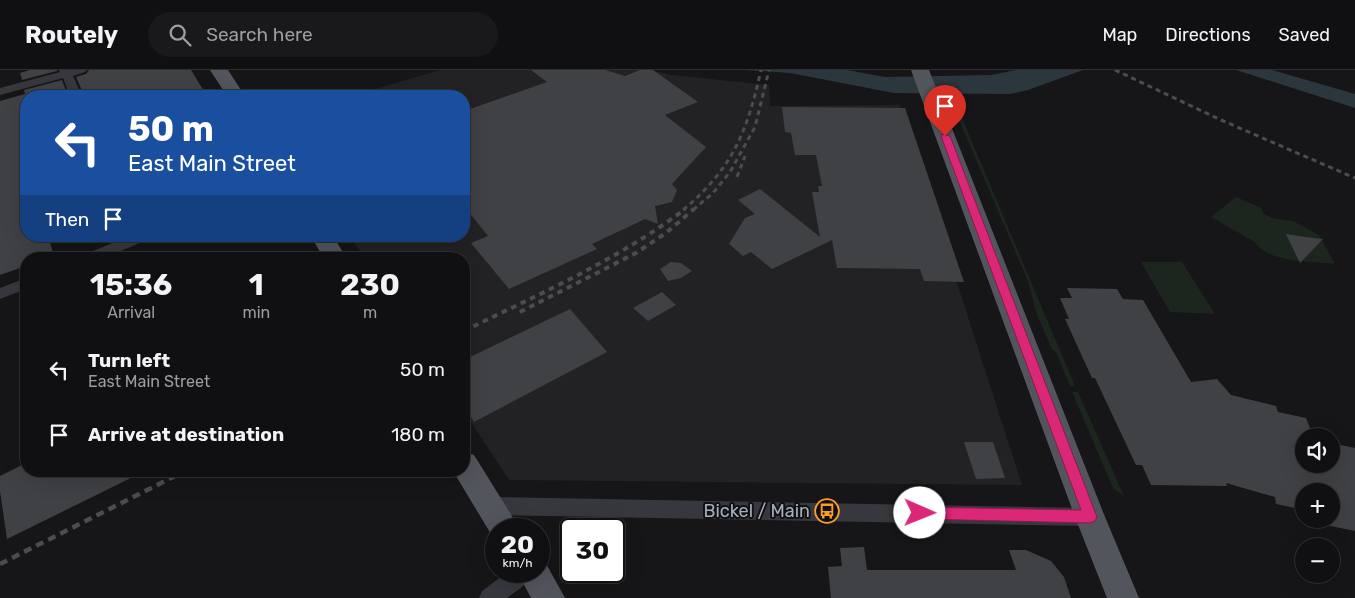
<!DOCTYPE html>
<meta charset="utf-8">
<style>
:root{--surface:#101012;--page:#19191b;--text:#f1f3f6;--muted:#9c9d9f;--line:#303032}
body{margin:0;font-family:Rubik,sans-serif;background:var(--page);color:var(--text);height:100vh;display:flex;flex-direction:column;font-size:19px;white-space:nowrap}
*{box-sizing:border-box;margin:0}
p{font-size:16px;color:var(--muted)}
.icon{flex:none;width:28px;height:28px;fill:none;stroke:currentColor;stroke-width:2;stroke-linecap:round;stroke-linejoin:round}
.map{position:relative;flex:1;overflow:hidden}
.sheet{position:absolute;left:20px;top:182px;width:450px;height:225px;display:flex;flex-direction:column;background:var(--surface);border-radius:20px;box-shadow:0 5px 20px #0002,0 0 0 1px var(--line)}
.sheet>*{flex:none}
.banner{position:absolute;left:20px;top:20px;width:450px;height:152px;border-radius:20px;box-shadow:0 5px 20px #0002,0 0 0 1px var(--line);background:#1a4fa0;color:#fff;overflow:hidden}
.controls{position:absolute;left:1295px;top:358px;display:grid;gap:10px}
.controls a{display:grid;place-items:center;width:45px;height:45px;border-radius:50%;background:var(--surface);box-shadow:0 5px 20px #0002,0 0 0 1px var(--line);font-size:25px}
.speed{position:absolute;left:485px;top:448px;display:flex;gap:10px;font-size:25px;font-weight:700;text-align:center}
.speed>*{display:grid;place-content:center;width:65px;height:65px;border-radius:50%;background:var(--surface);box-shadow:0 5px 20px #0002,0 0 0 1px var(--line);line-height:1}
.speed small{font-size:12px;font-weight:400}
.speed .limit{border:2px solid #111;border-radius:8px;background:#fff;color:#111}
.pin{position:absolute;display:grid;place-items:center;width:42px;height:42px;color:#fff;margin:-51px -21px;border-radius:50% 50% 50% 0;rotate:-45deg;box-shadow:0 0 5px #0007}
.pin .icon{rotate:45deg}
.me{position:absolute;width:55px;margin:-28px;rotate:91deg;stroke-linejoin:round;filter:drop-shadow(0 0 4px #0008)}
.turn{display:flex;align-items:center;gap:18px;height:105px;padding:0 25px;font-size:22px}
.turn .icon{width:65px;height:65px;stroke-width:2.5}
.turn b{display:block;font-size:35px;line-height:42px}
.then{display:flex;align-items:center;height:48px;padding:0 25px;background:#0003;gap:10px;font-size:19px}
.eta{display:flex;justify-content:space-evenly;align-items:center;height:85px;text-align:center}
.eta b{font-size:30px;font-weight:700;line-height:35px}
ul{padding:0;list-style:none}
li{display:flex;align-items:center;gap:15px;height:65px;padding:0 25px}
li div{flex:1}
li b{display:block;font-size:19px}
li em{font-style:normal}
header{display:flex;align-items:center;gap:30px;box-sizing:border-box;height:70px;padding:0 25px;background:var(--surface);border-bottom:1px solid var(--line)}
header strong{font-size:24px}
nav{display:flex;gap:28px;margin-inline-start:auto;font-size:18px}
.search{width:350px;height:45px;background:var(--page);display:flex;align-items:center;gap:12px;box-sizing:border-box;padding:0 18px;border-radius:28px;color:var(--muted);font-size:19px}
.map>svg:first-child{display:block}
</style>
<header>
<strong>Routely</strong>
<div class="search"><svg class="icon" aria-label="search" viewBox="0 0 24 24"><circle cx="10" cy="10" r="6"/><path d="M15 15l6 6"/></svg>Search here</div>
<nav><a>Map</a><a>Directions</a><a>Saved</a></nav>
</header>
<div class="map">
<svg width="1355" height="528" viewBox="0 0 1355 528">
<rect width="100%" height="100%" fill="#161618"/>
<path fill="#222225" d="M440 0H649L672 5 769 15 770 36 900 35 1022 415 509 410 464 341V189H365L350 166H464V26H352Z"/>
<path fill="#1d261e" d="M954 38 958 39 1075 316H1070L1056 282 1052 280 1036 242 1028 211Z
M1236 127 1261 138 1264 144 1272 148 1293 151 1319 165 1335 194C1312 191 1268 193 1255 172L1211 147Z
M1141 192H1182L1215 244 1170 242Z
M1072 322H1078L1124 426 1113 418Z"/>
<path fill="#2b373d" d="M746 0H847L885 7 991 5 1016 0H1083L1028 20 1010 24 894 23 790 3Z
M1236 0H1272L1355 24V38Z"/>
<path fill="#404145" d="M30 0H57V1L22 10 20 3Z
M89 0H191L207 26H104L103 20 84 25 76 7 86 4Z
M531 0H605L625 6 640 0H653L698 32 665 45 706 77 672 114 677 120 672 132 655 136 658 154 645 149 592 174 597 179 509 219 471 173 488 166 464 136V41L547 12Z
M62 10 68 26H26V166H48L54 186 46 189H26V196L0 205V31L25 24 24 20Z
M782 37 905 38 964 212 924 211 920 199 837 198 832 170 772 199 751 182 743 186 729 174 745 148 755 144 738 130 760 119 820 167 812 122H819L818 116H822L816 85H795L791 63 785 62Z
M1286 164 1305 167 1323 169 1300 193Z
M671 192 681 193 692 201 681 208 668 211 660 199Z
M1067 218 1117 219 1123 229 1143 230 1191 312 1217 309 1231 325 1276 336 1278 342 1306 348 1313 366H1304V394H1331V373L1355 378V461L1326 455 1324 449H1331V421H1304V440L1276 434 1275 427 1226 413 1227 416 1151 415 1142 395H1136L1095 308H1092L1065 249H1069L1060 228H1072Z
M662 222 676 235 648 251 633 238Z
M570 239 607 282 474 352 464 336V290Z
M964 372H993L1005 408 976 409Z
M26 393V401H145L7 469 0 421V406Z
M864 477 867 500H1016L1009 480H1026L1051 491 1064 507 1071 528H831L828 497 842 496 840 478Z"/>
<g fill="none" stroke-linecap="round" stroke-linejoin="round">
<path fill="#37383d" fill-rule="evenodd" d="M59 0H87L85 2 73 6 82 26H70L63 8 0 25V18L60 2Z
M130 166H151L149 169 102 189H81L83 185Z
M26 208V219L0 229V218Z
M490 427 1090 438 1097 441 1100 447 1097 453 1090 456 490 445 483 442 480 436 483 430Z
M509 501H537L534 508 507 528H479L482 521Z"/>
<path fill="#52565c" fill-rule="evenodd" d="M210 0H228L245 26H227Z
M911 0H929L1105 447 1139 528H1107L1075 447Z
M311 166H333L347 189H324Z
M464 382 474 385 520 459H496V470L494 469 453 401H464Z
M539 488 544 490 565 528H531L517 501H539Z"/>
<path stroke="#494d52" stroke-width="3" stroke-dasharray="5 4" stroke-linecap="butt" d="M1115 0 1221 50 1355 108
M737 107 745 86
M683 140C733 98 747 62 761 0
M693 140 713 123 730 102 755 57 769 0"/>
<path stroke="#494d52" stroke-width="4" stroke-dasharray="5.5 5" stroke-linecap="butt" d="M520 242 636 183 666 163 694 139
M464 261C539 224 618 190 685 139"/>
<path stroke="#494d52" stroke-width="4.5" stroke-dasharray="8 5.5" stroke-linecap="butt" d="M0 494 185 401"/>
</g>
<path fill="#db2777" stroke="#8e194d" d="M942 64 950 66 1097 447 1095 451 1090 453 920 449 915 448 913 443 915 439 920 437 1081 440 941 66Z"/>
<defs>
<g id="bus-ring" transform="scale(1.25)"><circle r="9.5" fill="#111113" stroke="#fd9d29" stroke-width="1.5"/><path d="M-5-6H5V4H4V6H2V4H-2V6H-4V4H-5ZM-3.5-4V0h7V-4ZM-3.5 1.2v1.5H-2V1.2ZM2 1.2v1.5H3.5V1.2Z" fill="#fd9d29"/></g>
</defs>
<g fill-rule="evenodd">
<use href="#bus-ring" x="827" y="441"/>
</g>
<g text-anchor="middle" stroke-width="4" stroke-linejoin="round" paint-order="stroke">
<g font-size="18" fill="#a7aeb9" stroke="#111113" text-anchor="end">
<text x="810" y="447">Bickel / Main</text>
</g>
</g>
</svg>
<div class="controls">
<a><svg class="icon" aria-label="sound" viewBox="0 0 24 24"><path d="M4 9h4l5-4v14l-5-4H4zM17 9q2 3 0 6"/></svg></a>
<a>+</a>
<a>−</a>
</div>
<div class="speed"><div>20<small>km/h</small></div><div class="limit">30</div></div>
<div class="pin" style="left:945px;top:66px;background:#d93025"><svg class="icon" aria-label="arrive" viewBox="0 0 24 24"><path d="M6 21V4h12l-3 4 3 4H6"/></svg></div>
<svg class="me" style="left:920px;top:443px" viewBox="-20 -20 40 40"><circle r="19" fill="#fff"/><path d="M0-13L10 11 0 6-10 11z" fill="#db2777"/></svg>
<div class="banner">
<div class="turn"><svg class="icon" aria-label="left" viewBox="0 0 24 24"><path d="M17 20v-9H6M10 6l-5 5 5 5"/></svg><div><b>50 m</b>East Main Street</div></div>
<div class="then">Then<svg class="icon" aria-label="arrive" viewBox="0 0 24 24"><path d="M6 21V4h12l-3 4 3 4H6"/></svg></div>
</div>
<section class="sheet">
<div class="eta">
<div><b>15:36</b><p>Arrival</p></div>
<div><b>1</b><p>min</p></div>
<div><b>230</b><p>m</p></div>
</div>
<ul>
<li><svg class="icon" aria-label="left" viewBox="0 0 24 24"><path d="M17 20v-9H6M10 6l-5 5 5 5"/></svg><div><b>Turn left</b><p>East Main Street</p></div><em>50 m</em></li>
<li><svg class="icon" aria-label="arrive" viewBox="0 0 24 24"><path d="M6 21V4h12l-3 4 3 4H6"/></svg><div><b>Arrive at destination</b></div><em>180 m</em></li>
</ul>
</section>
</div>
